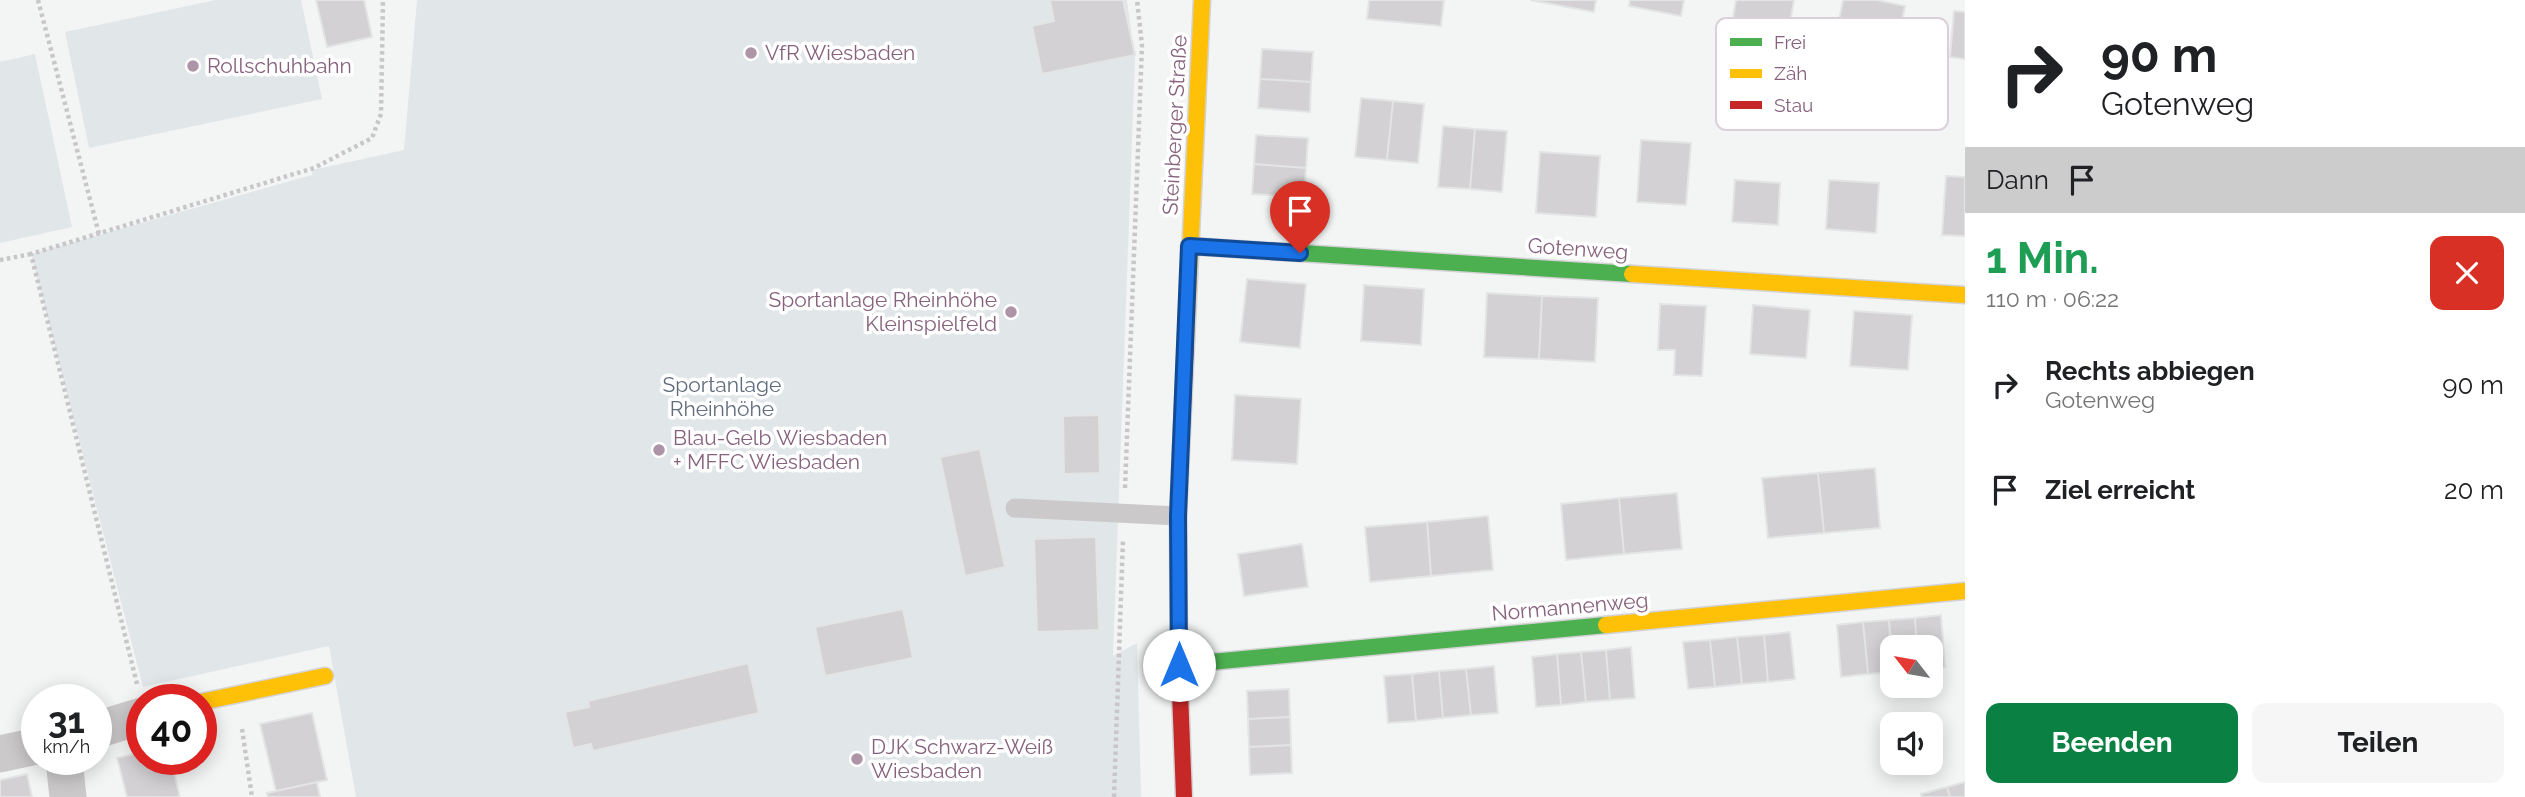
<!DOCTYPE html>
<html lang="de">
<meta charset="utf-8">
<style>
:root{--surface:#fff;--page:#f6f6f6;--text:#202124;--muted:#757577;--accent:#0b8043}
body{margin:0;font-family:Raleway,sans-serif;background:var(--page);color:var(--text);height:100vh;display:flex;flex-direction:column;font-size:26px;white-space:nowrap}
*{box-sizing:border-box;margin:0}
p{font-size:23px;color:var(--muted)}
.icon{flex:none;width:38px;height:38px;fill:none;stroke:currentColor;stroke-width:2;stroke-linecap:round;stroke-linejoin:round}
.map{position:relative;flex:1;overflow:hidden}
.drawer{display:flex;flex-direction:column;background:var(--surface);width:560px}
.drawer>*{flex:none}
.top-card{background:#fff;color:var(--text);overflow:hidden}
.needle{width:46px;rotate:301deg}
.buttons{position:absolute;left:1880px;top:635px;display:grid;gap:14px}
.buttons a{display:grid;place-items:center;width:63px;height:63px;border-radius:14px;background:var(--surface);box-shadow:0 4px 18px #0003;font-size:35px}
.speed{position:absolute;left:21px;top:684px;display:flex;gap:14px;font-size:35px;font-weight:700;text-align:center}
.speed>*{display:grid;place-content:center;width:91px;height:91px;border-radius:50%;background:var(--surface);box-shadow:0 4px 18px #0003;line-height:1}
.speed small{font-size:18px;font-weight:400}
.speed .limit{border:10px solid #d22;background:#fff;color:#111}
.pin{position:absolute;display:grid;place-items:center;width:60px;height:60px;color:#fff;margin:-72px -30px;border-radius:50% 50% 50% 0;rotate:-45deg;box-shadow:0 0 7px #0007}
.pin .icon{rotate:45deg}
.me{position:absolute;width:77px;margin:-38px;rotate:0deg;stroke-linejoin:round;filter:drop-shadow(0 0 5px #0008)}
.turn{display:flex;align-items:center;gap:24px;height:147px;padding:0 21px;font-size:32px}
.turn .icon{width:91px;height:91px;stroke-width:2.5}
.turn b{display:block;font-size:49px;line-height:60px}
.then{display:flex;align-items:center;height:66px;padding:0 21px;background:#0003;gap:14px;font-size:26px}
.round{display:grid;place-items:center;flex:none;width:74px;height:74px;border-radius:14px;background:var(--page)}
.summary{display:flex;align-items:center;justify-content:space-between;height:119px;padding:0 21px}
h1{font-size:42px;font-weight:700;line-height:52px;color:#1e9e55}
.button{display:flex;gap:14px;margin-top:auto;padding:14px 21px}
.button a{flex:1;height:80px;border-radius:14px;background:var(--accent);color:#fff;font-size:28px;font-weight:700;line-height:80px;text-align:center}
.button a+a{background:var(--page);color:var(--text)}
ul{padding:0;list-style:none}
li{display:flex;align-items:center;gap:21px;height:105px;padding:0 21px}
li div{flex:1}
li b{display:block;font-size:26px}
li em{font-style:normal}
main{display:flex;flex:1;min-height:0}
.map>svg:first-child{display:block}
</style>
<main>
<div class="map">
<svg width="1965" height="797" viewBox="0 0 1965 797">
<rect width="100%" height="100%" fill="#f3f5f5"/>
<path fill="#e1e6e9" d="M216 0H301L322 99 89 148 65 32Z
M417 0H1127L1135 59 1113 656 1137 643 1141 797H356L329 646 143 687 31 254 312 175V170L404 150Z
M35 54 72 227 0 243V62Z"/>
<path fill="#d3d1d3" stroke="#e3e4e4" stroke-width="2" d="M316 0H364L372 37 327 47Z
M1050 0H1123L1135 55 1042 74 1032 26 1054 21Z
M1369 0H1444L1441 26 1367 19Z
M1530 0H1596L1594 12Z
M1630 0H1684L1681 16 1629 6Z
M1736 0H1794L1789 28 1733 18Z
M1843 0H1876L1905 6 1896 52 1835 41Z
M1954 11 1965 12V59L1950 57Z
M1262 49 1313 52 1311 82 1260 79Z
M1260 79 1311 82 1310 112 1258 108Z
M1361 98 1393 101 1387 160 1355 157Z
M1393 101 1424 104 1418 163 1387 160Z
M1443 126 1475 129 1470 189 1438 187Z
M1475 129 1507 131 1502 192 1470 189Z
M1256 135 1308 138 1306 168 1254 164Z
M1641 140 1691 143 1686 205 1637 202Z
M1540 152 1600 156 1596 217 1536 213Z
M1254 164 1306 168 1304 197 1252 194Z
M1946 176 1965 177V236L1942 235Z
M1735 180 1780 183 1778 225 1732 222Z
M1829 180 1879 183 1876 233 1826 229Z
M1247 279 1306 284 1300 348 1240 342Z
M1364 285 1424 289 1421 345 1361 341Z
M1487 293 1542 296 1539 359 1484 357Z
M1542 296 1598 298 1595 362 1539 359Z
M1660 304 1706 306 1702 376 1674 375 1675 350H1658Z
M1753 305 1810 310 1806 358 1750 354Z
M1854 311 1912 315 1908 370 1850 366Z
M1235 395 1301 399 1297 464 1232 460Z
M1099 415 1100 473 1064 474 1063 416Z
M980 449 1005 567 965 576 940 457Z
M1875 468 1880 528 1824 533 1818 473Z
M1818 473 1824 533 1768 538 1762 478Z
M1677 493 1682 549 1624 554 1619 498Z
M1619 498 1624 554 1566 560 1561 504Z
M1488 516 1493 570 1431 576 1427 522Z
M1427 522 1431 576 1370 582 1365 527Z
M1096 537 1099 630 1037 632 1034 539Z
M1302 544 1308 587 1244 596 1238 554Z
M903 609 913 658 825 676 815 627Z
M1941 615 1945 667 1930 668V648H1917L1915 618Z
M1915 618 1917 648H1892V653L1889 620Z
M1889 620 1892 672 1868 674 1863 622Z
M1863 622 1868 674 1841 677 1837 625Z
M1790 632 1795 679 1768 682 1764 635Z
M1764 635 1768 682 1742 684 1737 637Z
M1737 637 1742 684 1715 687 1710 640Z
M1710 640 1715 687 1688 689 1683 642Z
M1631 647 1635 698 1610 700 1606 650Z
M1606 650 1610 700 1586 702 1581 652Z
M1581 652 1586 702 1561 705 1557 654Z
M1557 654 1561 705 1536 707 1532 657Z
M748 663 759 713 593 751 591 744 573 748 565 712 589 707 588 701Z
M1494 666 1498 713 1471 715 1466 669Z
M1466 669 1471 715 1443 718 1439 671Z
M1439 671 1443 718 1416 721 1412 674Z
M1412 674 1416 721 1388 723 1384 676Z
M1289 689 1290 717 1248 719 1247 691Z
M312 713 327 780 276 791 260 724Z
M1290 717 1291 745 1249 747 1248 719Z
M1291 745 1292 773 1250 775 1249 747Z
M142 752V760H171L180 797H127L117 758Z
M27 774 32 797H0V780Z
M317 782 320 797H268L267 793Z
M1965 782V797H1950L1947 787Z
M1947 787 1950 797H1922L1921 794Z"/>
<g fill="none" stroke-linecap="round" stroke-linejoin="round">
<g stroke="#d4d2d4" stroke-width="19">
<path id="fast" d="M1189 246 1632 274
M1179 665 1606 625"/>
</g>
<g stroke="#d4d2d4" stroke-width="19">
<path id="slow" d="M1632 274 1965 295
M1186 341 1202 0
M1606 625 1965 591
M201 702 325 676"/>
</g>
<g stroke="#d4d2d4" stroke-width="19">
<path id="jam" d="M1184 797 1179 665 1178 516 1186 341"/>
</g>
<path stroke="#c8c6c8" stroke-width="4.5" stroke-dasharray="3.5 3.5" stroke-linecap="butt" d="M38 0 99 234
M0 260 31 254
M1125 488 1142 45 1137 0
M137 684 31 254 314 168 372 138 381 114 383 0
M242 729 252 797
M1114 797 1123 539"/>
<path stroke="#cbc9ca" stroke-width="19" d="M1015 508 1178 516"/>
<path stroke="#cbc9ca" stroke-width="37" d="M96 730 142 716
M0 754 37 746
M64 760 68 797"/>
<use href="#fast" stroke="#4caf50" stroke-width="16"/>
<use href="#slow" stroke="#ffc107" stroke-width="16"/>
<use href="#jam" stroke="#c62828" stroke-width="16"/>
</g>
<g fill="none" stroke-linecap="round" stroke-linejoin="round">
<g stroke="#114b97" stroke-width="18">
<path id="route" d="M1179 665 1178 516 1189 246 1300 253"/>
</g>
<use href="#route" stroke="#1a73e8" stroke-width="12"/>
</g>
<g fill="#ad95a7" stroke="#fff" stroke-width="2.5">
<circle cx="751" cy="53" r="7"/>
<circle cx="193" cy="66" r="7"/>
<circle cx="1011" cy="312" r="7"/>
<circle cx="659" cy="450" r="7"/>
<circle cx="857" cy="759" r="7"/>
</g>
<g text-anchor="middle" stroke-width="7" stroke-linejoin="round" paint-order="stroke">
<g font-size="21" fill="#87627d" stroke="#fff" text-anchor="start">
<text x="765" y="60">VfR Wiesbaden</text>
<text x="207" y="73">Rollschuhbahn</text>
<text x="997" y="307" text-anchor="end">Sportanlage Rheinhöhe<tspan x="997" dy="24">Kleinspielfeld</tspan></text>
<text x="673" y="445">Blau-Gelb Wiesbaden<tspan x="673" dy="24">+ MFFC Wiesbaden</tspan></text>
<text x="871" y="754">DJK Schwarz-Weiß<tspan x="871" dy="24">Wiesbaden</tspan></text>
</g>
<g font-size="21" fill="#87627d" stroke="#fff">
<text transform="translate(1175 125) rotate(-87)" y="7">Steinberger Straße</text>
<text transform="translate(1578 249) rotate(4)" y="7">Gotenweg</text>
<text transform="translate(1570 607) rotate(-5)" y="7">Normannenweg</text>
</g>
<g font-size="21" fill="#626c7d" stroke="#fff">
<text x="722" y="392">Sportanlage<tspan x="722" dy="24">Rheinhöhe</tspan></text>
</g>
</g>
<rect x="1716" y="18" width="232" height="112" rx="10" fill="#fff" stroke="#dbd0d8" stroke-width="2"/>
<rect x="1730" y="38" width="32" height="8" fill="#4caf50"/>
<rect x="1730" y="69" width="32" height="9" fill="#ffc107"/>
<rect x="1730" y="101" width="32" height="8" fill="#c62828"/>
<g font-size="19" fill="#87627d">
<text x="1774" y="49">Frei</text>
<text x="1774" y="80">Zäh</text>
<text x="1774" y="112">Stau</text>
</g>
</svg>
<div class="buttons">
<a><svg class="needle" viewBox="-14 -14 28 28"><path d="M0-13l5 13h-10z" fill="#e53935"/><path d="M0 13l5-13h-10z" fill="#757577"/></svg></a>
<a><svg class="icon" aria-label="sound" viewBox="0 0 24 24"><path d="M4 9h4l5-4v14l-5-4H4zM17 9q2 3 0 6"/></svg></a>
</div>
<div class="speed"><div>31<small>km/h</small></div><div class="limit">40</div></div>
<div class="pin" style="left:1300px;top:253px;background:#d93025"><svg class="icon" aria-label="arrive" viewBox="0 0 24 24"><path d="M6 21V4h12l-3 4 3 4H6"/></svg></div>
<svg class="me" style="left:1179px;top:665px" viewBox="-20 -20 40 40"><circle r="19" fill="#fff"/><path d="M0-13L10 11 0 6-10 11z" fill="#1a73e8"/></svg>
</div>
<section class="drawer">
<div class="top-card">
<div class="turn"><svg class="icon" aria-label="right" viewBox="0 0 24 24"><path d="M7 20v-9h11M14 6l5 5-5 5"/></svg><div><b>90 m</b>Gotenweg</div></div>
<div class="then">Dann<svg class="icon" aria-label="arrive" viewBox="0 0 24 24"><path d="M6 21V4h12l-3 4 3 4H6"/></svg></div>
</div>
<div class="summary"><div><h1>1 Min.</h1><p>110 m · 06:22</p></div><a class="round" style="background:#d93025;color:#fff"><svg class="icon" aria-label="close" viewBox="0 0 24 24"><path d="M6 6l12 12M18 6L6 18"/></svg></a></div>
<ul>
<li><svg class="icon" aria-label="right" viewBox="0 0 24 24"><path d="M7 20v-9h11M14 6l5 5-5 5"/></svg><div><b>Rechts abbiegen</b><p>Gotenweg</p></div><em>90 m</em></li>
<li><svg class="icon" aria-label="arrive" viewBox="0 0 24 24"><path d="M6 21V4h12l-3 4 3 4H6"/></svg><div><b>Ziel erreicht</b></div><em>20 m</em></li>
</ul>
<div class="button"><a>Beenden</a><a>Teilen</a></div>
</section>
</main>
